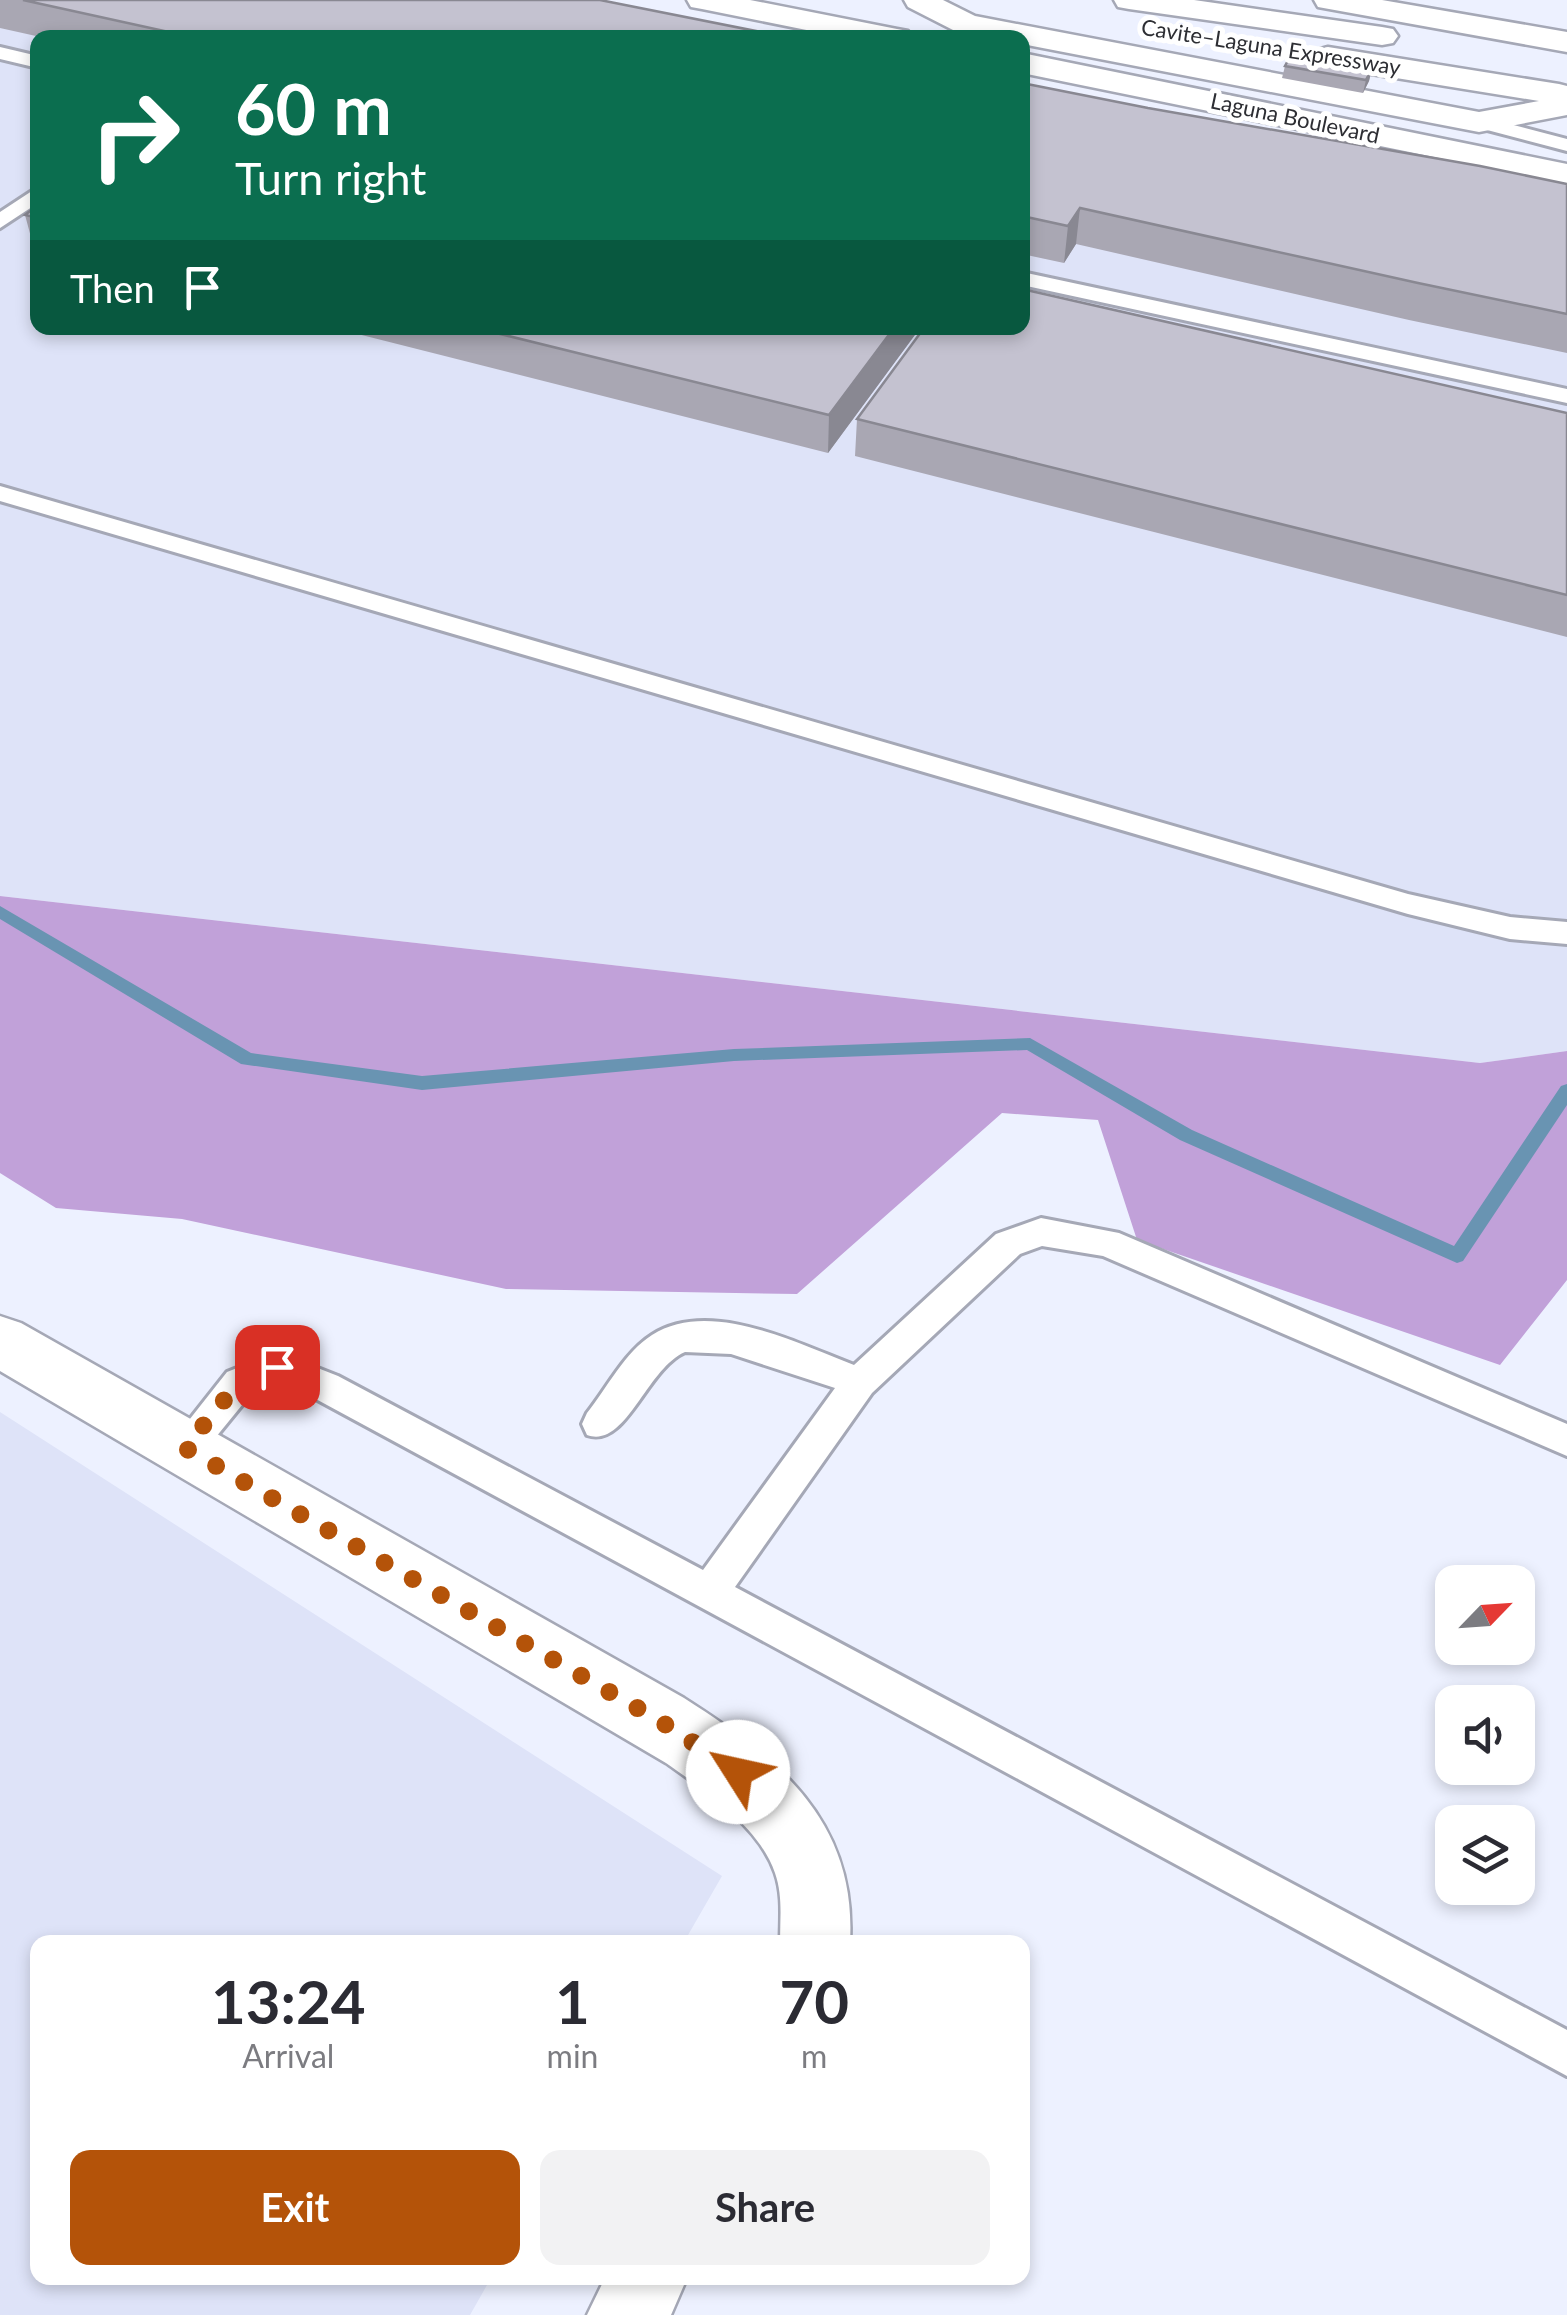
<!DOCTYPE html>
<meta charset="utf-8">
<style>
:root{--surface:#fff;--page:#f2f2f3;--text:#2b2b33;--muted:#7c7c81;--accent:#b45309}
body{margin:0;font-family:Lato,sans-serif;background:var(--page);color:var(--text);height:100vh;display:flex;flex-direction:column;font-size:38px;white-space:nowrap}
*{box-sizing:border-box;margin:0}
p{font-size:32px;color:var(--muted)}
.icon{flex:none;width:55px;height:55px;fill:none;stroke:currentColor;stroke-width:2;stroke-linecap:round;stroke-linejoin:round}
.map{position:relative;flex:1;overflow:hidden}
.panel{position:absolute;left:30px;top:1935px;width:1000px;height:350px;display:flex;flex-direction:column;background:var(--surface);border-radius:20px;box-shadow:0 5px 15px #0003}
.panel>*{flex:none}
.top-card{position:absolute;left:30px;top:30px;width:1000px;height:305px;border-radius:20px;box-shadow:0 5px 15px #0003;background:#0b6e4f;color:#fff;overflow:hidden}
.needle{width:65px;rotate:65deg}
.fabs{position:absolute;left:1435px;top:1565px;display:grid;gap:20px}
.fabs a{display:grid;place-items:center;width:100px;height:100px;border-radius:20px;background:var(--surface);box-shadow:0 5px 15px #0003;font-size:50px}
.pin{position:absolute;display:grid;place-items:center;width:85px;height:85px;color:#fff;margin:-42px;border-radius:20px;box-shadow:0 5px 15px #0006}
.me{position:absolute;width:110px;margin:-55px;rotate:305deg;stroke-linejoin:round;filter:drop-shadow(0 0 8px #0008)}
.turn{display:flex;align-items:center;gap:35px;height:210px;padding:0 40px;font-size:45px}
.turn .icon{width:130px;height:130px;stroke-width:2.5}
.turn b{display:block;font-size:70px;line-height:85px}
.then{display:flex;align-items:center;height:95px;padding:0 40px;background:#0003;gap:20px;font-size:38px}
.eta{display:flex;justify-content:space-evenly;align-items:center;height:170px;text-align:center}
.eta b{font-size:60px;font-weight:700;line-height:70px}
.cta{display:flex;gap:20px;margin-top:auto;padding:20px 40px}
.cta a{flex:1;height:115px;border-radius:20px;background:var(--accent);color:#fff;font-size:40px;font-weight:700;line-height:115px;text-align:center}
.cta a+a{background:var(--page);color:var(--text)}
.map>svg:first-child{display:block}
</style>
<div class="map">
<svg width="1567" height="2315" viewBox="0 0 1567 2315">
<rect width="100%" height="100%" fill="#edf1ff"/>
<path fill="#dee3f8" d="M0 0 721 37 38 38V328H1022L1023 97 1567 205V1051L1480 1063 0 896Z
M0 1412 722 1876 684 1942H38V2278H491L470 2315H0Z"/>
<path fill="#c1a1d9" d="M0 896 1480 1063 1567 1051V1280L1500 1365 1137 1240 1098 1120 1002 1113 797 1294 506 1289 182 1219 56 1208 0 1173Z"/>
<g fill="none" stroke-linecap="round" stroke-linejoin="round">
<path fill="#6994b2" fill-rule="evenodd" d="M0 906 251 1053 422 1076 734 1049 1030 1038 1192 1130 1454 1246 1561 1086 1567 1084V1105L1463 1261 1457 1263 1180 1140 1027 1050 734 1061 422 1090 241 1064 0 919Z"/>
<g stroke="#a5a8b6" stroke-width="6">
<path id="lane" d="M0 47 38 56V68L0 59Z
M1479 116 1567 139V151L1472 126 1469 122Z
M38 187V203L0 228V212Z
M1022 272 1567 389V403L1022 285Z
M0 486 1408 894 1510 917 1567 922V944L1510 939 1408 914 0 501Z
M1041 1218 1119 1233 1567 1424V1456L1103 1256 1042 1246 1020 1254 872 1393 735 1587 1567 2030V2076L314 1398 277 1383 251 1394 198 1459 185 1464 172 1459 167 1448 227 1372 277 1352 338 1376 703 1570 835 1388 731 1354 685 1352C646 1369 626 1449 587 1435L582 1424 587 1413C607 1388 625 1352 652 1335 710 1298 798 1344 854 1365L996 1234Z"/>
</g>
<g stroke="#a5a8b6" stroke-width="5">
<path id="street" d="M1314 0H1382L1567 32V52L1329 9 1318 7Z
M0 1316 21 1323 684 1698C778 1758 857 1821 850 1942H780C780 1919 783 1896 775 1873 759 1826 704 1790 666 1763L0 1371Z
M605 2278H687L671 2315H587Z"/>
</g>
<g stroke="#a5a8b6" stroke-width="5">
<path id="secondary" d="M687 0H750L897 29 908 31 912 38H846L702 9 691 7Z
M1022 53 1567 164V184L1022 73Z"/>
</g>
<g stroke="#a5a8b6" stroke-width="5">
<path id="highway" d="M904 0H943L975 16 1479 112 1539 101 1328 67 1317 64 1312 57 1317 50 1328 47 1559 84 1567 86V115L1479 132 1022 44V38H987L955 31 908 7Z
M1114 0H1194L1382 27 1393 29 1398 36 1393 43 1382 45 1129 9 1118 7Z"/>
</g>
<use href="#lane" fill="#fff" fill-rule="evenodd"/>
<use href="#street" fill="#fff" fill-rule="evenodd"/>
<use href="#secondary" fill="#fff" fill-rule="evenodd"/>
<use href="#highway" fill="#fff" fill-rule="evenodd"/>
</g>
<path fill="#a9a7b3" d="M0 0H600L791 38H45L0 28Z
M1285 66 1372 68 1369 81 1363 93 1282 78Z
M1022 83 1148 108 1567 184V353L1409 320 1076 244 1064 263 1022 254Z
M38 205V252H35L25 215Z
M334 328H920L828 453Z
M1567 413V637L855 456 857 419Z"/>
<path fill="#898892" d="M1372 68 1369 81 1363 93 1366 80Z
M1080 208 1076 244 1064 263 1068 226Z
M894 328H920L828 453 829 415Z"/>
<path fill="#c4c2d0" stroke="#898892" stroke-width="2.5" d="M23 0H600L791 38H196Z
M1292 53 1372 68 1366 80 1285 66Z
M1022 83 1148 108 1480 166 1567 184V314L1418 283 1080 208 1068 226 1022 216Z
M38 205V218L25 215Z
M1022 289 1567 413V595L857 419 924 328H1022Z
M476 328H894L829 415Z"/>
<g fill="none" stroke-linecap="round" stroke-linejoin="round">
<path stroke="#b45309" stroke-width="18" stroke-dasharray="0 32.4" d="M277 1367 239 1382 185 1448 660 1721 738 1772"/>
</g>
<g text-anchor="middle" stroke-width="10" stroke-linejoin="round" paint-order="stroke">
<g font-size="22" fill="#2d2e33" stroke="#fff">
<text transform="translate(1271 47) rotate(9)" y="8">Cavite–Laguna Expressway</text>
<text transform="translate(1295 118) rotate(12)" y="8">Laguna Boulevard</text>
</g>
</g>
</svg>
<div class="fabs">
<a><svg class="needle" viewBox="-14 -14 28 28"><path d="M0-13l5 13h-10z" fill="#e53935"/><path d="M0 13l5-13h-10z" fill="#7c7c81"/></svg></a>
<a><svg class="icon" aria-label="sound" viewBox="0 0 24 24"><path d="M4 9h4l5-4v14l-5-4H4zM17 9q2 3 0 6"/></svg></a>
<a><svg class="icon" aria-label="layers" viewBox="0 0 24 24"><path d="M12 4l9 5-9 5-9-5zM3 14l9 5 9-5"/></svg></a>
</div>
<div class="pin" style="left:277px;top:1367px;background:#d93025"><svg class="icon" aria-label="arrive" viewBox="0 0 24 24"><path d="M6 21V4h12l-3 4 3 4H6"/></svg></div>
<svg class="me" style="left:738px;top:1772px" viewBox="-20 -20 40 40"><circle r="19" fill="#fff"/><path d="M0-13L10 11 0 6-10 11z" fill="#b45309"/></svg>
<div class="top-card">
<div class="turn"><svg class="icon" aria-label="right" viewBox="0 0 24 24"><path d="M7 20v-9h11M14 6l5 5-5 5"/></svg><div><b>60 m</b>Turn right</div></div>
<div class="then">Then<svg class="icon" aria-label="arrive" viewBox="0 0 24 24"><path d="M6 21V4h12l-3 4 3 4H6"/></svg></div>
</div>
<section class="panel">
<div class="eta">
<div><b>13:24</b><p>Arrival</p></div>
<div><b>1</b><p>min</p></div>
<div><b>70</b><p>m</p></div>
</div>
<div class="cta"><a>Exit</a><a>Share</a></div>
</section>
</div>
